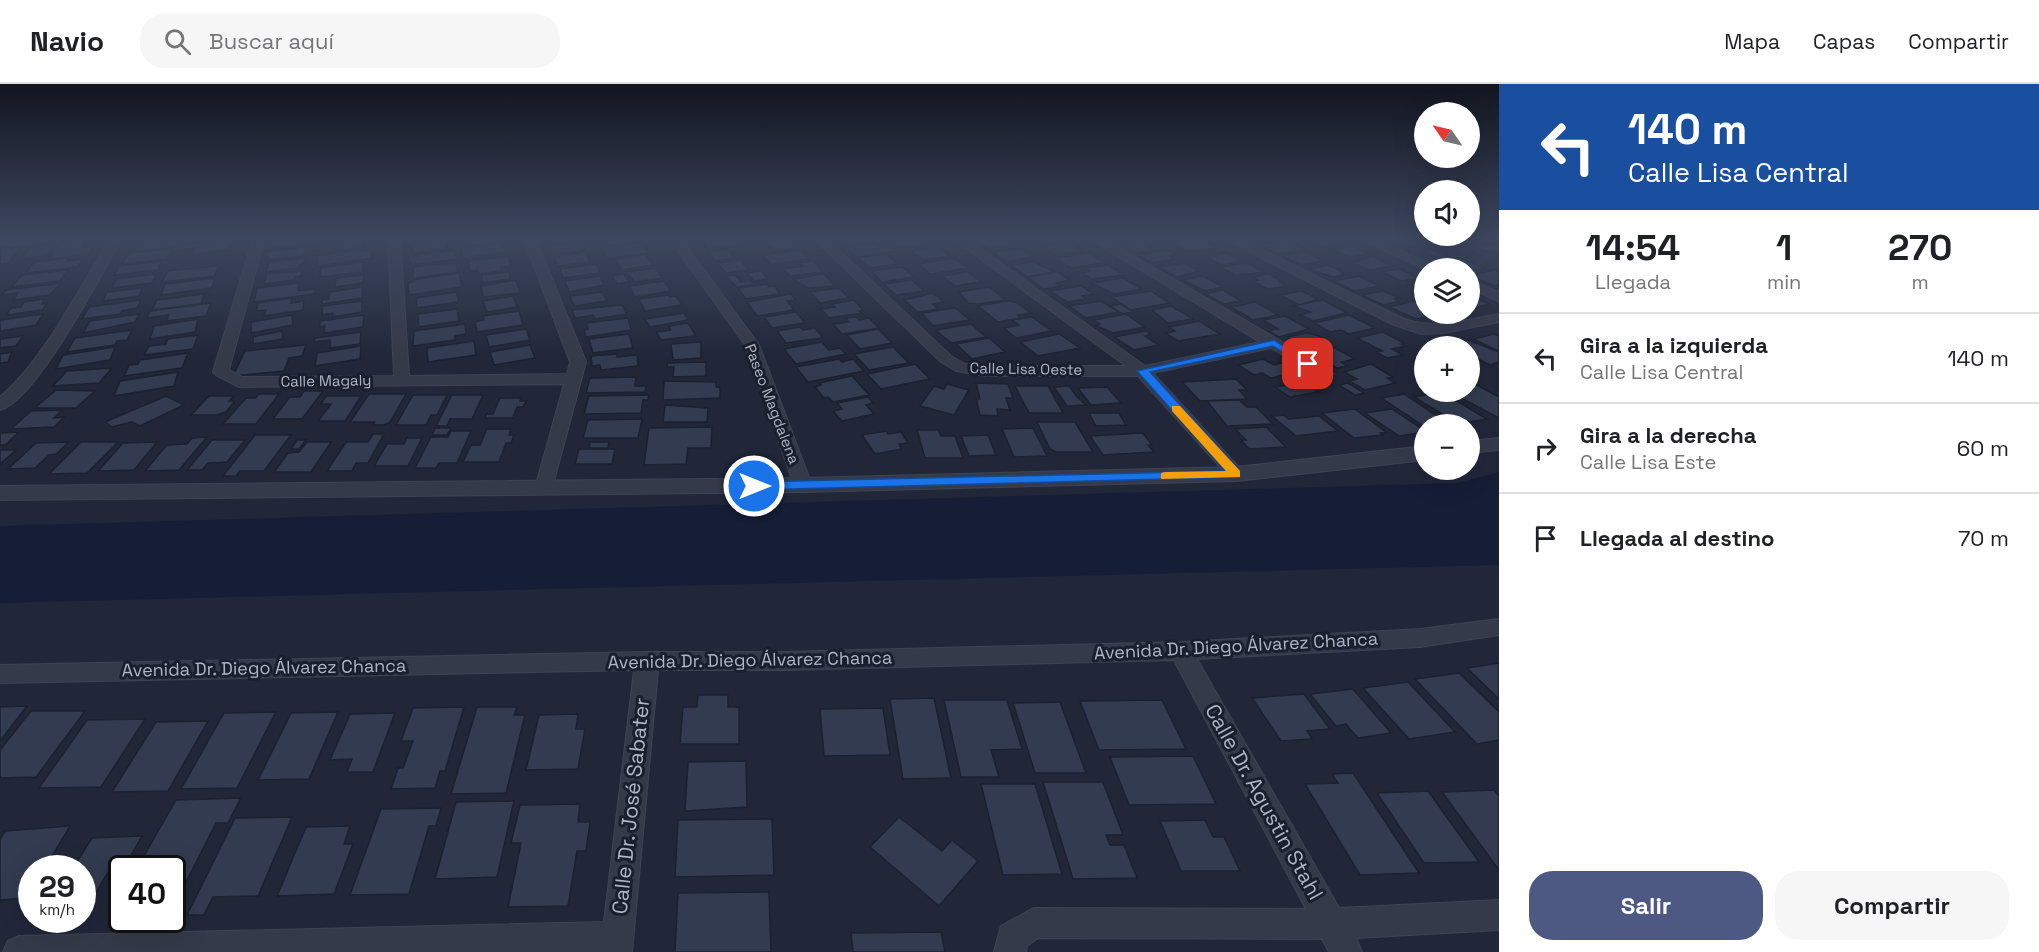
<!DOCTYPE html>
<html lang="es">
<meta charset="utf-8">
<style>
:root{--surface:#fff;--page:#f6f6f6;--text:#202124;--muted:#757577;--line:#e0e0e0;--accent:#4d5883}
body{margin:0;font-family:"Space Grotesk",sans-serif;background:var(--page);color:var(--text);height:100vh;display:flex;flex-direction:column;font-size:22px;white-space:nowrap}
*{box-sizing:border-box;margin:0}
p{font-size:20px;color:var(--muted)}
.icon{flex:none;width:33px;height:33px;fill:none;stroke:currentColor;stroke-width:2;stroke-linecap:round;stroke-linejoin:round}
.map{position:relative;flex:1;overflow:hidden}
.side{display:flex;flex-direction:column;background:var(--surface);width:540px}
.side>*{flex:none}
.banner{background:#1a4fa0;color:#fff;overflow:hidden}
.needle{width:39px;rotate:304deg}
.controls{position:absolute;left:1414px;top:18px;display:grid;gap:12px}
.controls a{display:grid;place-items:center;width:66px;height:66px;border-radius:50%;background:var(--surface);box-shadow:0 6px 24px #0002;font-size:30px}
.speed{position:absolute;left:18px;top:771px;display:flex;gap:12px;font-size:30px;font-weight:700;text-align:center}
.speed>*{display:grid;place-content:center;width:78px;height:78px;border-radius:50%;background:var(--surface);box-shadow:0 6px 24px #0002;line-height:1}
.speed small{font-size:15px;font-weight:400}
.speed .limit{border:3px solid #111;border-radius:9px;background:#fff;color:#111}
.pin{position:absolute;display:grid;place-items:center;width:51px;height:51px;color:#fff;margin:-26px;border-radius:12px;box-shadow:0 3px 9px #0006}
.me{position:absolute;width:66px;margin:-33px;rotate:90deg;stroke-linejoin:round;filter:drop-shadow(0 0 4px #0008)}
.turn{display:flex;align-items:center;gap:21px;height:126px;padding:0 30px;font-size:27px}
.turn .icon{width:78px;height:78px;stroke-width:2.5}
.turn b{display:block;font-size:42px;line-height:51px}
.eta{display:flex;justify-content:space-evenly;align-items:center;height:102px;text-align:center}
.eta b{font-size:36px;font-weight:700;line-height:42px}
.action{display:flex;gap:12px;margin-top:auto;padding:12px 30px}
.action a{flex:1;height:69px;border-radius:24px;background:var(--accent);color:#fff;font-size:24px;font-weight:700;line-height:69px;text-align:center}
.action a+a{background:var(--page);color:var(--text)}
ul{padding:0;list-style:none}
li{display:flex;align-items:center;gap:18px;height:90px;padding:0 30px;border-top:2px solid var(--line)}
li div{flex:1}
li b{display:block;font-size:22px}
li em{font-style:normal}
header{display:flex;align-items:center;gap:36px;box-sizing:border-box;height:84px;padding:0 30px;background:var(--surface);border-bottom:2px solid var(--line)}
header strong{font-size:28px}
nav{display:flex;gap:33px;margin-inline-start:auto;font-size:21px}
.search{width:420px;height:54px;background:var(--page);display:flex;align-items:center;gap:15px;box-sizing:border-box;padding:0 21px;border-radius:24px;color:var(--muted);font-size:22px}
main{display:flex;flex:1;min-height:0}
.map>svg:first-child{display:block}
</style>
<header>
<strong>Navio</strong>
<div class="search"><svg class="icon" aria-label="search" viewBox="0 0 24 24"><circle cx="10" cy="10" r="6"/><path d="M15 15l6 6"/></svg>Buscar aquí</div>
<nav><a>Mapa</a><a>Capas</a><a>Compartir</a></nav>
</header>
<main>
<div class="map">
<svg width="1499" height="868" viewBox="0 0 1499 868">
<rect width="100%" height="100%" fill="#212739"/>
<path fill="#151d37" d="M1499 388V481L0 519V442L1457 399Z"/>
<path fill="#333b50" stroke="#1c2130" stroke-width="1.5" d="M298 153H317L316 159 270 165 272 156Z
M326 153H364L326 157Z
M499 153 500 158 469 162 463 154Z
M544 153H581V155L546 158Z
M605 153H636L639 157 612 162Z
M742 153 747 160 708 165 702 156Z
M833 153H861L866 158 846 161Z
M901 153H924L933 160 901 164 889 155Z
M1004 153 1014 159 989 165 977 156Z
M1032 153H1058L1062 155 1040 158Z
M1162 153H1199L1171 157Z
M1239 153H1281L1251 159Z
M1306 153H1340L1350 158 1321 163Z
M1414 153 1429 159 1424 160 1429 163 1417 165 1397 156Z
M179 154 174 163 133 168 138 158Z
M1199 154 1219 164 1187 167 1171 159Z
M363 155 362 164 335 167 337 161 329 162V159Z
M788 155 797 164 774 167 766 158Z
M87 156 82 164 93 163 88 170 49 175 60 159Z
M232 156 229 166 193 170 195 164 181 166 183 161Z
M446 156 447 165 413 169 412 160Z
M1140 156 1154 166 1137 169 1120 159Z
M1287 156 1306 165 1277 170 1259 161Z
M582 157 586 166 552 171 549 162Z
M642 158 649 169 607 174 601 164Z
M1069 158 1083 167 1055 171 1041 162Z
M501 159 505 168 463 174 461 165Z
M874 159 880 164 890 162 896 167 857 173 845 163Z
M1490 160 1499 163V166L1488 168 1474 163Z
M55 161 44 172 22 174 30 164Z
M8 162 6 164 22 162 8 179 0 180V163Z
M1350 162 1369 170 1349 173 1331 165Z
M305 163 303 172 268 176 269 173 261 171 270 167Z
M937 163 950 172 924 176 910 167Z
M172 164 167 175 122 180 129 169Z
M1020 164 1032 172 1009 178 995 170 994 168Z
M362 165V167L370 166 372 174 317 182V172Z
M727 165 735 174 715 177 708 168Z
M454 166 457 175 411 181 409 172Z
M800 166 809 175 771 180 763 171Z
M1168 166 1177 171 1170 172 1175 175 1152 179 1138 171Z
M1432 166 1450 173 1441 175 1424 168Z
M585 168 590 178 557 182 554 173Z
M1305 168 1324 177 1301 181 1282 172Z
M1089 169 1104 179 1071 184 1056 174Z
M1227 169 1241 177 1221 181 1206 173Z
M645 170 653 181 622 186 615 175Z
M886 170 898 180 870 184 858 174Z
M508 172 511 182 501 183 502 187 479 190 478 186 470 187 468 177Z
M1371 172 1393 182 1370 186 1353 179Z
M69 174 67 177 83 175 78 183 26 189 34 178Z
M305 174 304 180 299 181 298 184 266 188 269 178Z
M954 174 968 184 931 190 918 180Z
M1461 174 1485 184 1470 187V184H1449L1436 179Z
M740 176 748 186 726 189 718 179Z
M162 177 158 186 114 191 119 182Z
M813 177 823 188 790 192 783 185 803 182 800 179Z
M363 178V188L320 193V184Z
M1034 178 1054 188 1027 193 1011 181Z
M456 179 458 188 413 194V184L419 182Z
M1184 179 1199 187 1177 193 1159 183Z
M1246 179 1265 188 1235 191 1220 183Z
M596 180 600 189 563 194 560 185Z
M1108 181 1124 191 1092 195 1082 189 1090 187 1085 184Z
M1328 181 1343 188 1341 189 1345 191 1333 193 1308 185Z
M219 182 214 192 162 198 168 187Z
M902 183 914 193 882 198 871 187Z
M655 184 663 194 635 198 626 188Z
M1399 185 1419 194 1401 197 1382 188Z
M68 186 60 197 12 203 22 191Z
M1494 186 1499 188V201L1495 202 1470 192Z
M302 187 301 192 295 193 294 196 264 200 267 190Z
M761 187 768 195 754 197 747 189Z
M509 188 510 195 483 199 481 191Z
M968 188 981 198 955 202 942 192Z
M1057 188 1069 196 1056 199 1061 202 1044 205 1028 193Z
M459 189 462 203 409 211 408 199 413 198V196Z
M156 190 152 199 112 204 116 195Z
M624 190 629 198 617 200 612 192Z
M824 190 835 202 808 204 793 195Z
M1269 190 1283 198H1280L1287 202 1268 205 1252 197 1258 196 1253 193Z
M364 191 363 199 335 203 336 194Z
M735 191 741 198 751 196 754 200 737 203 725 192Z
M600 192 604 201 569 208 565 197Z
M1203 192 1224 203 1206 207 1182 196Z
M1359 192 1380 202 1355 207 1333 197Z
M215 194 212 204 161 211 165 200Z
M1123 194 1142 205 1114 210 1091 199Z
M516 196 520 209 483 213 481 202Z
M912 196 924 207 896 211 884 200Z
M664 197 671 207 635 213 629 202Z
M1425 198V208L1409 201Z
M62 199 49 211 13 216 18 209 2 211 6 206Z
M299 199 298 207 315 205V210L254 218 257 204Z
M767 200 769 203 775 202 779 210 746 215 738 204Z
M1081 202 1094 210 1082 212 1086 215 1067 218 1051 207Z
M363 203 362 214 322 220V216L329 215 330 208Z
M989 203 1006 216 978 220 968 219 959 208Z
M142 204 139 212 103 217 107 208Z
M839 204 849 214 820 219 810 208Z
M1223 206 1241 217 1224 220 1205 210Z
M1151 207 1170 219 1131 226 1111 213Z
M1302 207 1318 215 1299 221 1280 211Z
M1383 207 1400 214 1395 215 1399 217 1383 221 1362 211Z
M457 208 458 218 417 224 416 214Z
M602 208 607 217 574 222 570 212Z
M933 209 944 218 933 220 938 225 918 228 904 216Z
M204 210 201 220 152 226 157 216Z
M791 210 795 216 787 217 794 226 757 232 747 218Z
M668 211 670 213 676 212 682 221 645 227 639 215Z
M513 212 517 223 487 228 483 217Z
M1470 212 1490 220 1470 225Z
M292 214 291 219 304 217 303 226 264 232 266 226 256 227 258 219Z
M44 215 42 220 47 219 42 226 6 231 11 224 21 223 24 218Z
M141 216 137 224 122 227 120 230 82 235 89 223Z
M854 216 863 226 859 227 862 229 829 234 821 225 835 223 832 220Z
M1323 216 1347 229 1313 237 1300 231 1311 228 1293 222Z
M362 217V228L332 233 333 229 322 231 323 222Z
M1008 217 1016 218 1031 229 1018 231 1021 234 998 238 978 222Z
M1101 217 1119 228 1086 234 1069 222Z
M1414 217 1425 223V230H1441L1416 235 1389 223Z
M1256 218 1278 231 1253 236 1231 223Z
M211 219 206 232 166 237 169 231 147 234 150 227Z
M1121 220 1133 228 1123 230 1111 222Z
M622 221 627 230 595 235 593 231 575 234 572 226Z
M1171 222 1193 235 1168 239 1152 226Z
M955 224 970 236 933 242 922 229Z
M457 225 459 237 419 243 418 230Z
M519 227 523 241 477 248 475 238 484 236 483 232Z
M796 228 805 239 772 244 764 233Z
M684 229 688 236 650 243 645 235Z
M43 230 36 241 0 247V236Z
M139 230 135 238 83 249 90 237Z
M1126 230 1145 243 1113 249 1095 241 1100 240 1094 236Z
M292 231 293 241 251 249V238Z
M364 231 363 243 324 249 325 242 320 243V237Z
M1349 231 1375 244 1349 250 1341 246 1330 248 1314 239Z
M1285 232 1309 245 1279 253 1269 247 1278 245 1263 236Z
M856 233 859 236 869 234 879 244 842 250 833 240 849 238 846 234Z
M1032 233 1052 247 1016 254 1004 244 1019 241 1012 236Z
M628 234 631 246 586 253 584 246 588 245 586 239Z
M198 235 195 248 150 255 154 242Z
M1199 237 1220 250 1178 257 1165 249 1175 247 1169 243Z
M688 239 696 252 661 256 656 248 671 246 669 242Z
M465 240 466 250 455 252V256L413 262 414 247Z
M971 240 986 253 951 259 936 246Z
M800 243 803 246 815 244 823 254 786 259 777 247Z
M526 245 530 256 489 263 486 251Z
M878 245 892 259 860 265 847 251Z
M132 246 127 256 117 257 115 261 67 268 75 254Z
M282 247 283 255 253 260V253Z
M1146 247 1151 250 1145 252 1159 261 1134 266 1114 253Z
M361 248 360 260 330 264V256L314 258 315 254Z
M1383 248 1404 259 1401 260 1406 262 1392 265 1403 271 1387 274 1376 268 1382 267 1357 254Z
M1307 249 1319 252 1331 259 1326 260 1330 262 1310 266 1288 253Z
M629 250 633 264 593 269 589 255Z
M1059 250 1080 264 1038 272 1020 258Z
M1494 250 1499 252V267L1473 255Z
M198 251 193 265 144 271 149 262 166 260 168 255Z
M23 252 16 262 0 264V255Z
M989 254 1005 268 972 275 956 260Z
M1468 256 1499 268V278L1490 281 1470 271V262L1448 261Z
M474 257 476 271 428 278 427 264Z
M701 258V274L673 276 671 260Z
M822 258 829 266 840 264 846 270 796 280 784 265Z
M306 261 302 272 289 274 284 287 233 292 245 267Z
M530 261 535 274 494 281 490 268Z
M361 262 360 275 315 282 317 269Z
M115 263 110 276 56 285 63 271Z
M893 263 909 279 869 286 854 270Z
M1335 264 1355 275 1341 278 1347 282 1337 284 1310 269Z
M12 268 8 278 0 279V270Z
M188 269 182 284 124 292 129 281 138 280 140 276Z
M617 270V273L637 271 638 282 601 286 600 281 592 282 591 272Z
M839 275 842 278 853 275 864 287 808 298 796 283Z
M1263 275 1274 281 1285 278 1301 287 1271 294 1262 289 1254 291 1238 281Z
M706 278V292L673 293 674 283H667V279Z
M915 280 930 295 881 305 867 290Z
M1371 280 1393 293 1387 294 1395 299 1365 306 1349 297 1357 295 1344 288Z
M112 284 99 299 53 302 67 287Z
M178 288 174 302 114 312 120 297Z
M852 292 869 311 833 318 828 313 824 314 815 303 821 301 819 299Z
M636 293 635 302H646L645 308 586 309 590 294Z
M1236 295 1247 306H1239L1247 315 1200 317 1182 298Z
M664 297 716 298V303H720V314L663 316Z
M1302 298 1318 308 1290 313 1275 303Z
M976 299 1008 300 1013 314H1006L1010 326 997 325 998 332 980 331 976 315H980Z
M1348 299 1364 309 1355 311 1339 301Z
M947 300 969 306 954 331 920 322 934 302 944 305Z
M1475 300 1499 313V334L1450 308H1470V301Z
M1015 302H1048L1063 329H1029Z
M1069 302 1077 313 1086 321 1067 322 1054 303Z
M1107 303 1121 319 1091 321 1078 304Z
M56 306 95 307 76 324H35Z
M304 307H323L302 335H273L290 313H300Z
M1442 308 1487 335 1459 340 1414 313Z
M259 310H279L256 340H223L246 314H255Z
M369 310H406L390 338 384 341H373L375 338H350Z
M1404 310 1449 340H1425V343L1381 314Z
M413 311H447L437 331H431L426 341H396Z
M452 311H483L472 335H450L447 342H436Z
M649 311 648 316H643L641 329 584 330 589 312Z
M166 312 184 321 140 342 132 338 112 343 105 338Z
M209 312H234L229 317H235L226 328 217 331H191Z
M326 312H361L345 337H318L331 320H321Z
M868 313 873 319 866 321 874 330 842 337 833 327 842 325 837 319Z
M500 314H521L520 317H526L523 323H517L513 334H485L487 330H493Z
M1239 316 1247 323H1256L1273 340 1227 342 1207 317Z
M665 321 708 324 707 338H663Z
M1355 325 1386 348 1380 349 1383 351 1354 354 1322 329Z
M1392 325 1425 347V348L1399 352 1365 329Z
M62 326 54 334 64 333 54 343 11 345 31 327Z
M1089 329H1119L1126 341 1096 342Z
M1284 331 1289 335 1319 332 1338 347 1296 352 1272 332Z
M642 335 638 354H583L588 336Z
M1037 338H1075L1093 368H1056L1050 365Z
M712 343 711 364H688L686 380 644 381 649 344Z
M1266 343 1286 363 1249 365 1241 356H1246L1235 345Z
M435 344H451L447 351H432Z
M1033 344 1047 372 1014 373 1002 345Z
M487 345H511L509 351H514L511 359H506L499 378H463L471 361H480Z
M917 346H938L941 352H955L963 374H925Z
M451 347H471L457 379H439L436 384H415L431 353H448Z
M886 347 888 350 901 348 908 359 899 360 902 365 875 370 862 351Z
M19 348 5 361H0V349Z
M1143 349 1152 361H1148L1154 368 1103 371 1090 352Z
M373 350H384L368 379H356L352 387H327L346 358H368Z
M255 351H291L264 387H240L236 392H223Z
M988 351 996 371 969 372 961 352Z
M207 353 179 386 145 387 167 361 187 360 192 354Z
M407 354H422L408 382H374L387 360H404Z
M212 356H245L227 378 208 379 202 386H187Z
M297 356H306L299 365H291Z
M69 358 56 370 49 371 35 384 8 385 36 359Z
M81 358H118L87 389 49 390Z
M157 358 134 386 98 387 123 359Z
M307 358H331L311 388H274L288 369 299 368Z
M590 358H609L608 364H589Z
M579 365H615L612 380H575Z
M0 366H16L0 380Z
M1499 579V615L1467 584Z
M1459 589 1499 628V656L1477 660 1415 595Z
M1408 598 1455 648 1409 655 1363 604Z
M1353 605 1391 649 1358 654 1346 640 1336 642 1310 610Z
M1304 610 1330 645 1307 647 1312 655 1281 657 1252 614Z
M698 611H728V623H739V660H680L683 623H697Z
M934 614 951 694 903 695 890 615Z
M944 616H1007L1022 665 991 666 999 693H961Z
M1162 616 1186 665 1099 666 1080 617Z
M1060 618 1086 689H1035L1013 619Z
M27 622 0 657V623Z
M464 623 445 687H440L435 704 391 705 398 684H403L413 657H401L413 624Z
M477 623H517L514 631H525L506 709 451 710Z
M883 624 890 671 824 672 820 625Z
M31 627H85L36 693 0 694V666Z
M276 628 237 704 181 705 224 629Z
M338 628 309 695 258 696 291 629Z
M395 629 373 688H347L352 675 330 676 350 630Z
M578 630 576 645H585L578 685 526 686 539 631Z
M145 635 101 703 39 704 87 636Z
M208 637 168 707 112 708 156 638Z
M1193 672 1216 720 1129 721 1110 673Z
M746 677 747 723 685 727 688 678Z
M1353 689 1419 789 1360 791 1305 700 1338 699 1332 690Z
M1043 698H1103L1123 751H1106L1110 761H1124L1137 794 1073 795Z
M981 700H1035L1062 790 1003 791Z
M1494 706 1499 712V786L1442 708Z
M1428 707 1479 778 1424 779 1377 709Z
M241 714 228 739H216L183 804H172V784H137L176 716Z
M514 717 497 793 435 795 456 718Z
M580 720 578 738H590L586 767H577L568 822 508 823 521 759H511L520 721Z
M441 724 436 742H429L409 810 350 811 381 725Z
M292 733 258 812 213 813 204 831H187L235 734Z
M899 733 942 767 952 756 978 777 939 822 870 763Z
M772 735 774 791 675 793 678 736Z
M1205 736 1213 753H1224L1240 787H1181L1160 737Z
M70 742 45 784H32V807L27 814 0 816V755L5 747Z
M350 742 344 760H353L334 810 277 812 306 743Z
M142 752 130 773H117L90 819H82V784H73L92 754Z
M769 808 771 868H675L678 809Z
M941 848 945 868H853L851 849Z"/>
<g fill="none" stroke-linecap="round" stroke-linejoin="round">
<g stroke="#3e4353" stroke-width="2">
<path id="minor" d="M16 153H53L47 157 0 162V154Z
M111 153H123C102 189 36 317 0 326V313C43 277 81 202 111 153Z
M253 153H265L229 286 242 293 394 292 388 153H400L409 292 567 290 570 278 523 153H535L586 278 551 408H537L535 404 564 300 239 303 216 291 213 288Z
M668 153H680L759 261 812 401 810 405 803 407 794 401 745 261Z
M812 153H825L951 272 965 280 985 282H1126L951 153H964L1145 282 1260 258 1086 153H1100L1279 256 1333 290 1325 295 1320 293 1271 264 1153 289 1245 390 1236 396 1230 394 1138 292H985L956 287 941 278Z
M1220 153H1235L1404 235C1437 246 1465 236 1499 230V238L1444 249 1422 250 1394 241Z
M1355 153H1370L1440 184 1425 185Z
M1470 196 1499 208V217L1470 205Z
M1499 535V551L1420 563 1197 575 1339 824 1499 816V846L1356 854 1362 868H1329L1322 855 1038 854 1027 862 1026 868H994L1001 842 1034 824 1306 825 1174 576 783 586H658L632 868H3L8 857 19 852 604 838 634 586 0 599V581L647 568H783L1181 558 1420 545Z"/>
</g>
<g stroke="#3e4353" stroke-width="2">
<path id="tertiary" d="M1499 354V366L1470 369V357Z
M1425 362V376L1236 397 803 408 0 416V402L803 394 1236 383Z"/>
</g>
<use href="#minor" fill="#353a4a" fill-rule="evenodd"/>
<use href="#tertiary" fill="#353a4a" fill-rule="evenodd"/>
</g>
<linearGradient id="sky" x2="0" y2="1"><stop stop-color="#12151f"/><stop offset="0.56" stop-color="#3d475f"/><stop offset="1" stop-color="#3d475f" stop-opacity="0"/></linearGradient>
<rect width="1499" height="274" fill="url(#sky)"/>
<path fill="#1a73e8" stroke="#114b97" stroke-width="1.5" d="M1274 256 1313 280 1304 282 1273 262 1150 288 1240 387V393L754 406 747 402 754 398 1226 387 1137 287Z"/>
<path fill="#f59e0b" d="M1172 322H1180L1240 387V393L1161 395V389L1165 388 1226 387 1172 327Z"/>
<g text-anchor="middle" stroke-width="6" stroke-linejoin="round" paint-order="stroke">
<g font-size="15" fill="#b0b4c6" stroke="#1a1f2e">
<text transform="translate(1026 285) rotate(1)" y="5">Calle Lisa Oeste</text>
<text transform="translate(326 297) rotate(-1)" y="5">Calle Magaly</text>
<text transform="translate(772 320) rotate(69)" y="5">Paseo Magdalena</text>
</g>
<g font-size="18" fill="#b0b4c6" stroke="#1a1f2e">
<text transform="translate(1236 562) rotate(-3)" y="6">Avenida Dr. Diego Álvarez Chanca</text>
<text transform="translate(750 576) rotate(-1)" y="6">Avenida Dr. Diego Álvarez Chanca</text>
<text transform="translate(264 584) rotate(-1)" y="6">Avenida Dr. Diego Álvarez Chanca</text>
</g>
<g font-size="21" fill="#b0b4c6" stroke="#1a1f2e">
<text transform="translate(1264 718) rotate(61)" y="7">Calle Dr. Agustin Stahl</text>
<text transform="translate(631 722) rotate(-84)" y="7">Calle Dr. José Sabater</text>
</g>
</g>
</svg>
<div class="controls">
<a><svg class="needle" viewBox="-14 -14 28 28"><path d="M0-13l5 13h-10z" fill="#e53935"/><path d="M0 13l5-13h-10z" fill="#757577"/></svg></a>
<a><svg class="icon" aria-label="sound" viewBox="0 0 24 24"><path d="M4 9h4l5-4v14l-5-4H4zM17 9q2 3 0 6"/></svg></a>
<a><svg class="icon" aria-label="layers" viewBox="0 0 24 24"><path d="M12 4l9 5-9 5-9-5zM3 14l9 5 9-5"/></svg></a>
<a>+</a>
<a>−</a>
</div>
<div class="speed"><div>29<small>km/h</small></div><div class="limit">40</div></div>
<div class="pin" style="left:1308px;top:280px;background:#d93025"><svg class="icon" aria-label="arrive" viewBox="0 0 24 24"><path d="M6 21V4h12l-3 4 3 4H6"/></svg></div>
<svg class="me" style="left:754px;top:402px" viewBox="-20 -20 40 40"><circle r="17" fill="#1a73e8" stroke="#fff" stroke-width="3"/><path d="M0-11L8 9 0 5-8 9z" fill="#fff"/></svg>
</div>
<section class="side">
<div class="banner">
<div class="turn"><svg class="icon" aria-label="left" viewBox="0 0 24 24"><path d="M17 20v-9H6M10 6l-5 5 5 5"/></svg><div><b>140 m</b>Calle Lisa Central</div></div>
</div>
<div class="eta">
<div><b>14:54</b><p>Llegada</p></div>
<div><b>1</b><p>min</p></div>
<div><b>270</b><p>m</p></div>
</div>
<ul>
<li><svg class="icon" aria-label="left" viewBox="0 0 24 24"><path d="M17 20v-9H6M10 6l-5 5 5 5"/></svg><div><b>Gira a la izquierda</b><p>Calle Lisa Central</p></div><em>140 m</em></li>
<li><svg class="icon" aria-label="right" viewBox="0 0 24 24"><path d="M7 20v-9h11M14 6l5 5-5 5"/></svg><div><b>Gira a la derecha</b><p>Calle Lisa Este</p></div><em>60 m</em></li>
<li><svg class="icon" aria-label="arrive" viewBox="0 0 24 24"><path d="M6 21V4h12l-3 4 3 4H6"/></svg><div><b>Llegada al destino</b></div><em>70 m</em></li>
</ul>
<div class="action"><a>Salir</a><a>Compartir</a></div>
</section>
</main>
